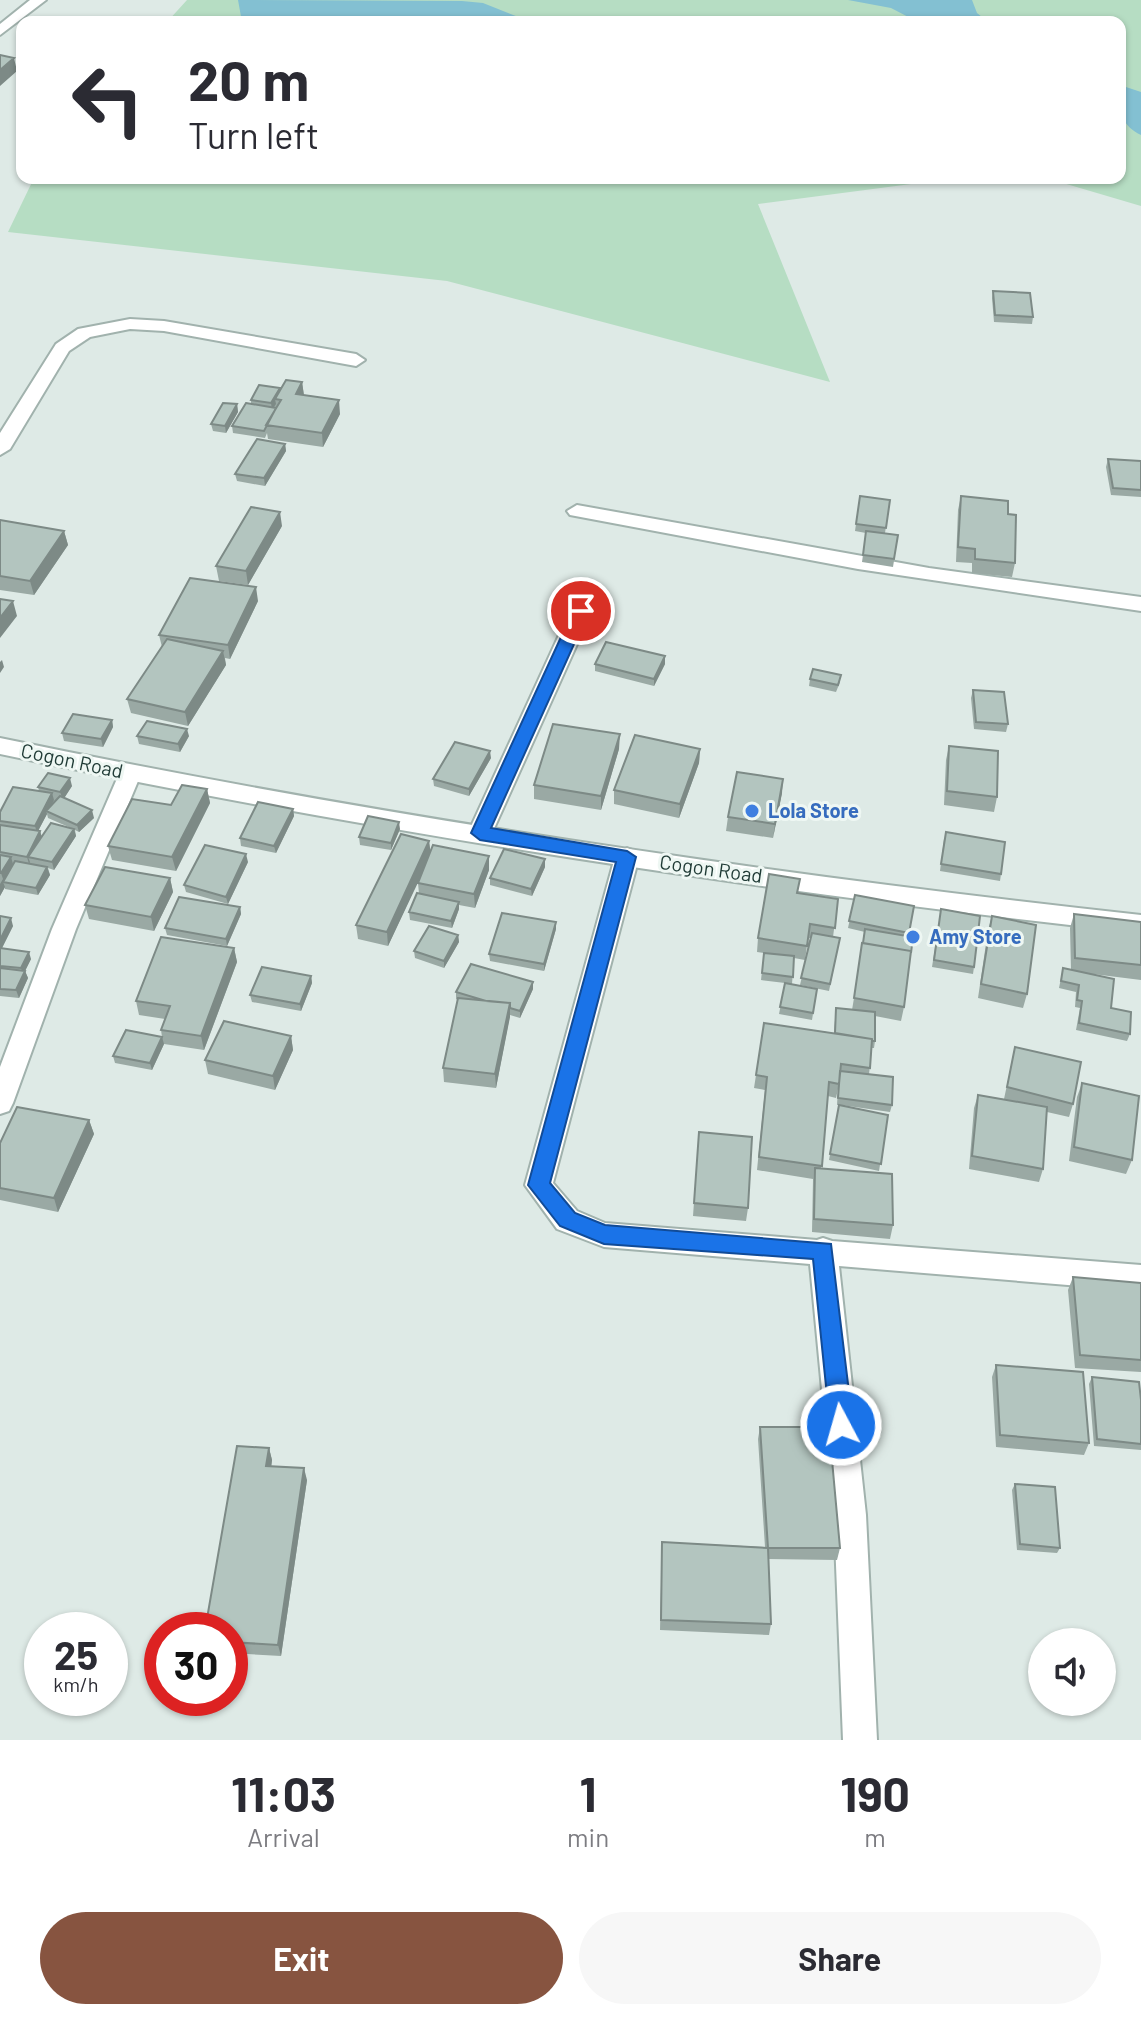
<!DOCTYPE html>
<style>
:root{--surface:#fff;--page:#f7f7f7;--text:#2b2b33;--muted:#7c7c81;--accent:#875440}
body{margin:0;font-family:Barlow,sans-serif;background:var(--page);color:var(--text);height:100vh;display:flex;flex-direction:column;font-size:30px;white-space:nowrap}
*{box-sizing:border-box;margin:0}
p{font-size:26px;color:var(--muted)}
.icon{flex:none;width:44px;height:44px;fill:none;stroke:currentColor;stroke-width:2;stroke-linecap:round;stroke-linejoin:round}
.map{position:relative;height:1740px;overflow:hidden}
.details{display:flex;flex-direction:column;background:var(--surface);flex:1}
.details>*{flex:none}
.guide{position:absolute;left:16px;top:16px;width:1110px;height:168px;border-radius:16px;box-shadow:0 2px 6px #0004;background:#fff;color:var(--text);overflow:hidden}
.buttons{position:absolute;left:1028px;top:1628px;display:grid;gap:16px}
.buttons a{display:grid;place-items:center;width:88px;height:88px;border-radius:50%;background:var(--surface);box-shadow:0 2px 6px #0004;font-size:40px}
.speed{position:absolute;left:24px;top:1612px;display:flex;gap:16px;font-size:40px;font-weight:700;text-align:center}
.speed>*{display:grid;place-content:center;width:104px;height:104px;border-radius:50%;background:var(--surface);box-shadow:0 2px 6px #0004;line-height:1}
.speed small{font-size:20px;font-weight:400}
.speed .limit{border:12px solid #d22;background:#fff;color:#111}
.pin{position:absolute;display:grid;place-items:center;width:68px;height:68px;color:#fff;margin:-34px;border:4px solid #fff;border-radius:50%;box-shadow:0 2px 8px #0007}
.me{position:absolute;width:88px;margin:-44px;rotate:354deg;stroke-linejoin:round;filter:drop-shadow(0 0 6px #0008)}
.turn{display:flex;align-items:center;gap:28px;height:168px;padding:0 40px;font-size:36px}
.turn .icon{width:104px;height:104px;stroke-width:2.5}
.turn b{display:block;font-size:56px;line-height:68px}
.eta{display:flex;justify-content:space-evenly;align-items:center;height:136px;text-align:center}
.eta b{font-size:48px;font-weight:700;line-height:56px}
.action{display:flex;gap:16px;margin-top:auto;padding:16px 40px}
.action a{flex:1;height:92px;border-radius:48px;background:var(--accent);color:#fff;font-size:32px;font-weight:700;line-height:92px;text-align:center}
.action a+a{background:var(--page);color:var(--text)}
.map>svg:first-child{display:block}
</style>
<div class="map">
<svg width="1141" height="1740" viewBox="0 0 1141 1740">
<rect width="100%" height="100%" fill="#deeae6"/>
<path fill="#b6ddc3" d="M187 0H1141V206L1046 178H1120V22H167Z
M34 178H957L758 204 830 382 447 281 8 232Z"/>
<path fill="#83c0d2" d="M238 0 462 1 483 3 531 22H242Z
M848 0H972L977 13 988 22H918L891 8Z
M1120 85 1141 92V135C1118 124 1120 108 1120 85Z"/>
<g fill="none" stroke-linecap="round" stroke-linejoin="round">
<g stroke="#a1b2ad" stroke-width="4">
<path id="minor" d="M30 0H46L0 35V24Z
M130 319 164 321 356 354 365 360 356 366 164 331 130 329 90 337 69 351 10 449 0 455V433L56 344 78 329Z
M577 505 929 568 1141 597V611L858 569 570 515 567 511Z
M581 604 592 611 492 833 488 839 480 842 472 839 468 833 570 611Z
M130 766 138 768 141 774 76 929 13 1103 9 1111 0 1114V1067L52 929 119 774 122 768Z
M627 848 635 851 639 857 553 1183 577 1211 605 1223 817 1240 823 1238 832 1241 1141 1265V1291L839 1266 866 1515 877 1740H843L834 1515 810 1264 604 1247 557 1229 525 1185 615 857 619 851Z"/>
</g>
<g stroke="#a1b2ad" stroke-width="4">
<path id="tertiary" d="M0 738C376 816 759 873 1141 915V933C759 891 376 833 0 754Z"/>
</g>
<use href="#minor" fill="#fff" fill-rule="evenodd"/>
<use href="#tertiary" fill="#fff" fill-rule="evenodd"/>
</g>
<path fill="#9aa9a4" fill-rule="evenodd" d="M993 291 1033 317 1032 324 994 322 992 298Z
M302 382 304 395 340 414 323 447 268 439 267 433 265 438 233 433 232 426 251 404V400Z
M237 404 238 412 226 433 213 431 211 424Z
M285 444 286 451 265 486 237 481 235 474Z
M1108 459 1141 461V497L1111 495 1106 467Z
M860 496 890 500 885 533 898 535 893 567 862 562 866 533 855 531Z
M961 496 1008 514 1015 563 1012 577 972 573V563L956 562 958 510Z
M0 520 64 531 68 545 34 595 0 590Z
M282 526 248 585 219 581 216 566Z
M258 601 230 659 225 658 226 665 188 726 131 713 127 699 162 647 159 635Z
M595 664H665L654 686 595 671Z
M810 679 840 682 836 692 809 686Z
M973 690 1008 724 1006 732 974 729 971 698Z
M112 720 113 727 103 747 64 741 62 733Z
M137 736H189L180 752 139 744Z
M949 746 997 797 994 812 944 805 946 760Z
M619 749 601 810 534 799V785Z
M700 749 699 763 679 818 614 804V790Z
M491 758 469 796 434 786 433 779Z
M72 786 64 798 94 818 79 832 75 830 76 836 54 870 48 868 50 875 38 895 5 889V887L0 896V812L39 791 38 787ZM47 814 48 818 71 828 42 837 40 831H38Z
M207 789 210 803 176 871 112 860 108 846 171 805Z
M782 793 773 838 726 831 728 817Z
M293 809 294 816 276 853 241 846 240 838Z
M400 829 391 850 360 845 359 837Z
M944 839 1001 874 1000 881 940 871Z
M429 841 430 853 489 856V870L475 908 459 905V909L452 928 410 920 409 912 419 894 418 883 422 872 388 946 358 939 356 925Z
M545 859V867L532 896 490 885V878Z
M248 862 228 904 186 892 184 885Z
M170 878 173 892 154 931 89 919 85 905Z
M798 893 838 899 833 937 840 938 829 991 800 985 811 938H808L805 960 794 958 792 984 817 989 812 1020 779 1014 785 983 761 980 764 953 757 952 758 938Z
M855 895 914 906 908 936 904 1007 901 1021 875 1016V1041L874 1048H872L869 1074 892 1105 890 1112 841 1105 888 1115 879 1171 829 1160 839 1105H837L838 1089 836 1098 828 1096 821 1168 893 1225 890 1239 812 1232 813 1179 757 1170 765 1090 754 1088 764 1023 834 1033 836 1008 852 1010 865 932 848 928Z
M240 907 241 914 227 946 167 935 165 928Z
M1074 914 1141 922V980L1093 974 1111 1008 1130 1034 1127 1041 1076 1030 1080 1008 1075 1007 1076 992 1059 988 1063 968 1071 970 1070 928Z
M0 916 13 926 2 948 31 959 25 971 28 978 19 998 0 996Z
M940 916 974 967 973 974 932 967Z
M992 916 1027 994 1023 1008 978 998 988 930Z
M556 922V929L544 971 490 961 489 954Z
M458 935 459 942 444 968 415 958 414 951Z
M234 948 237 962 204 1050 164 1044 152 1070 115 1063 113 1056 162 1037 161 1030 165 1019 139 1015 136 1001Z
M311 976 312 983 301 1011 252 1002 250 995Z
M533 989 520 1018 510 1015 496 1088 444 1082 443 1068 458 1000 456 999V992Z
M291 1036 293 1050 275 1090 208 1074 205 1060Z
M1015 1047 1073 1104 1069 1117 1047 1112 1043 1169 1039 1182 969 1169 974 1108 978 1095 1004 1099Z
M1082 1083 1132 1160 1126 1174 1069 1161 1077 1097Z
M89 1120 94 1134 58 1212 0 1200V1143Z
M699 1132 748 1208 746 1221 693 1216Z
M1073 1277 1141 1283V1372L1075 1368 1068 1290Z
M996 1365 1089 1443 1084 1455 996 1447 992 1377Z
M1092 1377 1141 1400V1450L1094 1446 1089 1384Z
M760 1427 840 1548 837 1560 768 1559 771 1624 769 1635 660 1630 662 1542 765 1547 758 1439Z
M269 1448 272 1460 271 1466 307 1480 281 1656 230 1653V1630Z
M1015 1484 1060 1548 1057 1553 1017 1550 1012 1490Z"/>
<path fill="#7d8a86" d="M14 58 17 71 0 86V70Z
M302 382 304 396 296 394Z
M280 388 281 395 275 399 276 404 272 410 271 403Z
M339 400 340 414 323 447 322 433Z
M237 404 238 412 226 433 225 426Z
M285 444 286 451 265 486 264 478Z
M280 512 282 526 248 585 246 571Z
M64 531 68 545 34 595 30 581Z
M256 587 258 601 230 659 228 645Z
M13 601 17 616 0 638V618Z
M223 651 226 665 188 726 185 712Z
M665 656V664L654 686V679Z
M2 660 4 667 0 673V662Z
M112 720 113 727 103 747 101 739Z
M187 729 189 736 180 752 178 744Z
M620 734 619 749 601 810V796Z
M700 749 699 763 679 818 680 804Z
M490 751 491 758 469 796V789Z
M70 778 72 786 63 800 60 792Z
M783 779 782 793 773 838 775 824Z
M207 789 210 803 176 871 172 857Z
M52 793 54 800 48 812 46 811 47 814 37 833 35 826Z
M293 809 294 816 276 853 274 846Z
M92 810 94 818 79 832 77 825Z
M399 822 400 829 391 850V843Z
M74 829 76 836 54 870 52 862Z
M40 831 42 838 28 857 30 862 29 864 27 857Z
M429 841 431 855 388 946 387 932Z
M246 854 248 862 228 904 226 897Z
M489 856V870L475 908 474 894Z
M11 857 13 864 3 882 5 887 0 896V884L3 879 1 873Z
M545 859V867L532 896 531 889Z
M47 867 50 875 38 895 36 888Z
M170 878 173 892 154 931 151 917Z
M459 902V909L452 928 451 921Z
M240 907 241 914 227 946 226 939Z
M11 918 13 926 0 952V940Z
M556 922V929L544 971V964Z
M458 935 459 942 444 968V961Z
M234 948 237 962 204 1050 201 1036Z
M29 952 31 959 25 971 28 978 19 998 16 990 23 975 21 968Z
M311 976 312 983 301 1011 300 1004Z
M533 982V989L520 1018V1011Z
M510 1003V1017L496 1088 495 1074Z
M291 1036 293 1050 275 1090 273 1076Z
M162 1037 164 1044 152 1070 150 1063Z
M89 1120 94 1134 58 1212 54 1198Z
M269 1448 272 1460 270 1478 266 1466Z
M304 1468 307 1480 281 1656 278 1645Z"/>
<path fill="#b3c5bf" stroke="#7d8a86" stroke-width="2" d="M0 55 14 58 0 70Z
M993 291 1030 293 1033 317 995 315Z
M286 380 302 382 296 394 339 400 322 433 266 425 281 400 275 399Z
M259 385 280 388 271 403 251 400Z
M223 403 237 404 225 426 211 424Z
M246 403 276 408 264 431 232 426Z
M257 439 285 444 264 478 235 474Z
M1108 459 1141 461V490L1113 488Z
M860 496 890 500 886 528 856 524Z
M961 496 1008 501V514L1016 515 1015 563 975 559V549L958 547Z
M251 507 280 512 246 571 216 566Z
M0 520 64 531 30 581 0 576Z
M866 531 898 535 894 559 863 555Z
M190 578 256 587 228 645 159 635Z
M0 599 13 601 0 618Z
M167 639 223 651 185 712 127 699Z
M606 642 665 656 654 679 595 664Z
M813 669 841 675 838 685 810 679Z
M973 690 1004 692 1008 724 976 722Z
M73 714 112 720 101 739 62 733Z
M147 721 187 729 178 744 137 736Z
M553 724 620 734 601 796 534 785Z
M635 735 700 749 680 804 614 790Z
M455 742 490 751 469 789 433 779Z
M949 746 998 751 997 797 947 791Z
M737 772 783 779 775 824 728 817Z
M48 773 70 778 60 792 38 787Z
M182 785 207 789 172 857 108 846 132 799 171 805Z
M13 787 52 793 35 826 0 821V812Z
M60 796 92 810 77 825 46 811Z
M258 802 293 809 274 846 240 838Z
M368 816 399 822 391 843 359 837Z
M51 823 74 829 52 862 28 857Z
M0 825 40 831 27 857 0 852Z
M946 832 1005 842 1001 874 941 864Z
M401 834 429 841 387 932 356 925Z
M205 845 246 854 226 897 184 885Z
M433 845 489 856 474 894 418 883Z
M504 849 545 859 531 889 490 878Z
M0 855 11 857 1 873H0Z
M15 861 47 867 36 888 3 882Z
M105 867 170 878 151 917 85 905Z
M769 874 800 879 797 893 838 899 835 928 810 924 807 946 758 938Z
M417 893 459 902 451 921 409 912Z
M855 895 914 906 909 933 849 921Z
M179 897 240 907 226 939 165 928Z
M941 909 980 916 974 967 934 960Z
M502 913 556 922 544 964 489 954Z
M1074 914 1141 922V965L1075 958Z
M0 916 11 918 0 940Z
M992 916 1036 925 1027 994 981 984Z
M429 926 458 935 444 961 414 951Z
M865 929 913 937 911 953V951L863 943Z
M812 933 840 938 830 984 801 978Z
M161 937 234 948 201 1036 161 1030 170 1006 136 1001Z
M862 943 911 951 904 1007 854 998Z
M0 948 29 952 21 968 0 966Z
M764 953 794 956 793 977 762 973Z
M471 964 533 982 520 1011 510 1008V1003L486 1001 456 992Z
M262 967 311 976 300 1004 250 995Z
M0 968 25 971 16 990 0 989Z
M1063 968 1114 979 1111 1008 1131 1012 1130 1034 1079 1023 1082 1001 1077 1000 1079 985 1061 981Z
M785 983 817 989 813 1013 780 1007Z
M458 998 510 1003 495 1074 443 1068Z
M836 1008 875 1012V1041H872V1039L835 1033Z
M224 1021 291 1036 273 1076 205 1060Z
M764 1023 872 1039 870 1068 841 1064 839 1084 829 1082 822 1166 759 1157 767 1077 756 1075Z
M126 1030 162 1037 150 1063 113 1056Z
M1015 1047 1081 1062 1073 1104 1007 1087Z
M840 1071 893 1077 892 1105 838 1098Z
M1082 1083 1139 1096 1132 1160 1074 1147Z
M978 1095 1047 1107 1043 1169 972 1156Z
M839 1105 888 1115 881 1164 830 1154Z
M17 1107 89 1120 54 1198 0 1188V1143Z
M699 1132 752 1137 748 1208 694 1203Z
M815 1168 892 1174 893 1225 814 1219Z
M1073 1277 1141 1283V1360L1080 1355Z
M996 1365 1083 1372 1089 1443 1000 1435Z
M1092 1377 1139 1382 1141 1400V1444L1097 1439Z
M760 1427H829L840 1548H768Z
M237 1446 269 1448 266 1466 304 1468 278 1645 230 1642V1630H205Z
M1015 1484 1055 1487 1060 1548 1020 1544Z
M662 1542 768 1548 771 1624 661 1620Z"/>
<path fill="#1a73e8" stroke="#114b97" stroke-width="2" d="M581 605 589 611 491 828 627 851 636 857 550 1183 575 1213 605 1225 831 1244 853 1425 849 1433 841 1436 833 1433 830 1425 813 1259 604 1244 560 1226 528 1185 616 862 480 840 471 833 573 611Z"/>
<g fill="#3f7fe0" stroke="#eef7f3" stroke-width="3">
<circle cx="752" cy="811" r="8"/>
<circle cx="913" cy="937" r="8"/>
</g>
<g text-anchor="middle" stroke-width="6" stroke-linejoin="round" paint-order="stroke">
<g font-size="20" fill="#1f3a35" stroke="#eef7f3">
<text transform="translate(72 761) rotate(12)" y="7">Cogon Road</text>
<text transform="translate(711 869) rotate(8)" y="7">Cogon Road</text>
</g>
<g font-size="20" font-weight="bold" fill="#366cbe" stroke="#eef7f3" text-anchor="start">
<text x="768" y="818">Lola Store</text>
<text x="929" y="944">Amy Store</text>
</g>
</g>
</svg>
<div class="buttons">
<a><svg class="icon" aria-label="sound" viewBox="0 0 24 24"><path d="M4 9h4l5-4v14l-5-4H4zM17 9q2 3 0 6"/></svg></a>
</div>
<div class="speed"><div>25<small>km/h</small></div><div class="limit">30</div></div>
<div class="pin" style="left:581px;top:611px;background:#d93025"><svg class="icon" aria-label="arrive" viewBox="0 0 24 24"><path d="M6 21V4h12l-3 4 3 4H6"/></svg></div>
<svg class="me" style="left:841px;top:1425px" viewBox="-20 -20 40 40"><circle r="17" fill="#1a73e8" stroke="#fff" stroke-width="3"/><path d="M0-11L8 9 0 5-8 9z" fill="#fff"/></svg>
<div class="guide">
<div class="turn"><svg class="icon" aria-label="left" viewBox="0 0 24 24"><path d="M17 20v-9H6M10 6l-5 5 5 5"/></svg><div><b>20 m</b>Turn left</div></div>
</div>
</div>
<section class="details">
<div class="eta">
<div><b>11:03</b><p>Arrival</p></div>
<div><b>1</b><p>min</p></div>
<div><b>190</b><p>m</p></div>
</div>
<div class="action"><a>Exit</a><a>Share</a></div>
</section>
